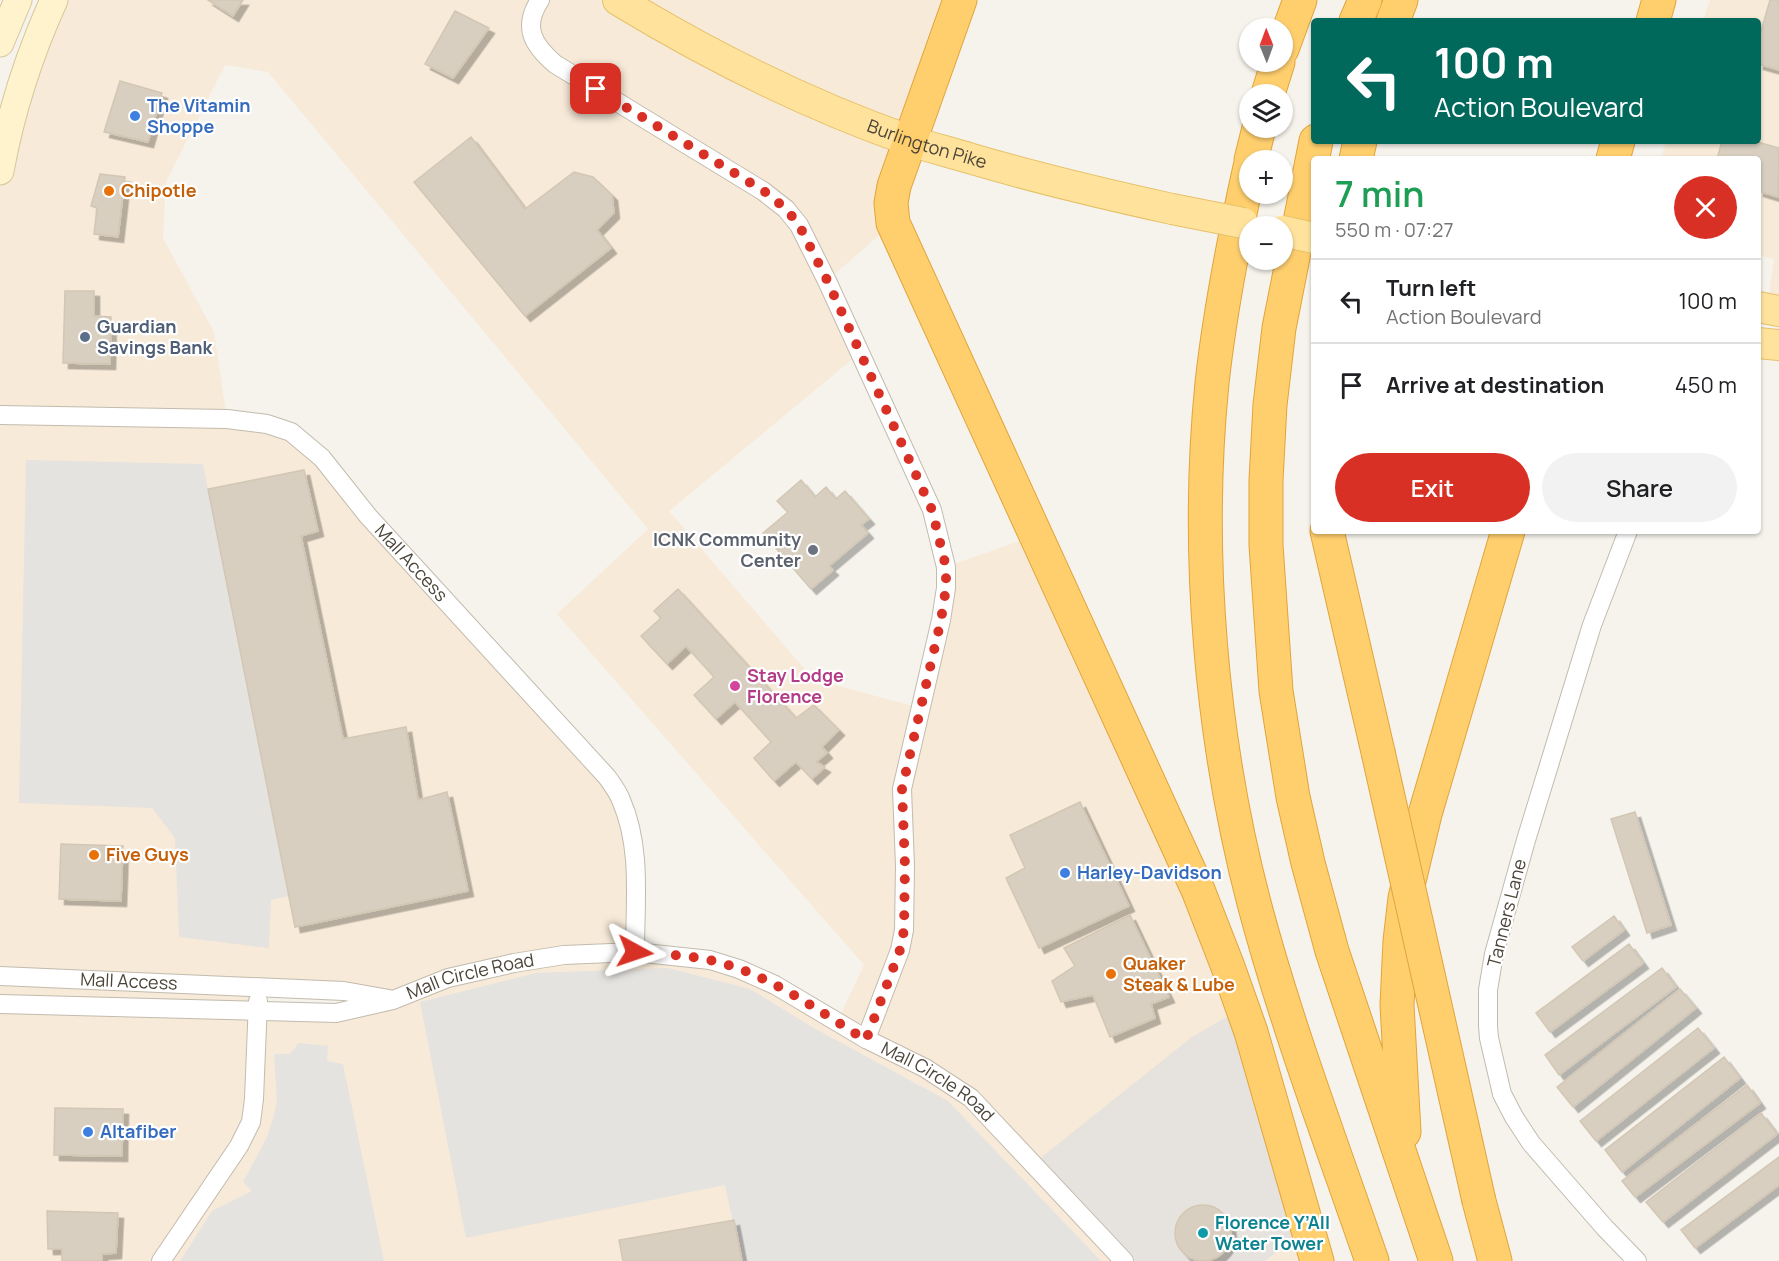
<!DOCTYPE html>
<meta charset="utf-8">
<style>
:root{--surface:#fff;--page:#f2f2f2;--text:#202124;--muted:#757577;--line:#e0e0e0;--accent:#d93025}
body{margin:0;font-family:Manrope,sans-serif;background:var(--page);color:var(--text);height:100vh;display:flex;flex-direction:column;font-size:22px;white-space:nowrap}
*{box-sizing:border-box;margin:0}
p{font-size:20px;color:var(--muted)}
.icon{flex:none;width:33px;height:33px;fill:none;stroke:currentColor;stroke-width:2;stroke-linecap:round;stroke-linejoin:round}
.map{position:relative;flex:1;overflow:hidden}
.details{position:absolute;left:1311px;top:156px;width:450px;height:378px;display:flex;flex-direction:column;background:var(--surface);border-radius:6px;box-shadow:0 2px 4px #0004}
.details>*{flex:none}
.hud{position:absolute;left:1311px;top:18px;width:450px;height:126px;border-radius:6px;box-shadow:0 2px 4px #0004;background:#00695c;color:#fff;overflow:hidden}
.needle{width:39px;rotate:359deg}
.buttons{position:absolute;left:1239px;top:18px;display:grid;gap:12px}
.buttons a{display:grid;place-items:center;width:54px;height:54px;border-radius:50%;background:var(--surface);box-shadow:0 2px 4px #0004;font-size:30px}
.pin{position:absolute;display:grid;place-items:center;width:51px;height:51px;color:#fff;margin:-26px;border-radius:12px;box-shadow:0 3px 9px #0006}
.me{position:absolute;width:66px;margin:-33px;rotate:95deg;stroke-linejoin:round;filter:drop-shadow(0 0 4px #0008)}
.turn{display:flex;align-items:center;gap:21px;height:126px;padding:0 24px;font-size:27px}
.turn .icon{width:78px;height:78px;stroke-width:2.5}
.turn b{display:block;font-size:42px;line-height:51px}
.round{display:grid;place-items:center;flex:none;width:63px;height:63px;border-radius:32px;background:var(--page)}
.headline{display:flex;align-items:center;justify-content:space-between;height:102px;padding:0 24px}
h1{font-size:36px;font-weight:600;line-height:45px;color:#1e9e55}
.cta{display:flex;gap:12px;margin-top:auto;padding:12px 24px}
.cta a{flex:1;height:69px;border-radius:36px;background:var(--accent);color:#fff;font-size:24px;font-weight:600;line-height:69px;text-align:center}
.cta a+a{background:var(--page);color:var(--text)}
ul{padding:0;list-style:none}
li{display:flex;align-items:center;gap:18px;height:84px;padding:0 24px;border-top:2px solid var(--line)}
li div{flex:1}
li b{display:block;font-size:22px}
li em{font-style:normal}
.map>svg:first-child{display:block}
</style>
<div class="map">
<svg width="1779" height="1261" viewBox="0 0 1779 1261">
<defs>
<filter id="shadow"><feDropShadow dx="5.5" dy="5.5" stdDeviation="0" flood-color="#0004"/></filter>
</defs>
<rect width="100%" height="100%" fill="#f6f3ec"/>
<path fill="#f7ead8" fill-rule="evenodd" d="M54 0H960L893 223 827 281 860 353 669 511 813 679 920 708 946 567 1036 535 1242 1008 1124 1261H0V171ZM225 65 268 72 648 529 557 614 864 965 837 1022 710 960 635 952 621 799 291 432 227 419 214 332 163 238 166 182ZM258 996 390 1000 257 1011Z
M1710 0H1779V326L1765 324 1774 259 1758 255V159H1661L1666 141H1758V21H1703Z
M1308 1228 1317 1261H1265Z"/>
<path fill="#e6e2dd" d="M1242 1008 1308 1228 1265 1261H1124L1033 1164 1192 1037Z"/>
<path fill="#e5e3e0" d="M26 460 203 464 289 896 271 900 269 948 179 937 175 838 152 808 19 803Z
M668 968 750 989 812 1027 948 1101 1101 1261H741L725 1185 466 1238 420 1002 536 973Z
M299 1043 328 1046 327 1061 343 1064 384 1261H180L212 1211 252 1191 243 1182 267 1137 273 1119 277 1101 274 1054H290Z"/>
<path fill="#d8cfc1" stroke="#d3c7b4" stroke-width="1.5" filter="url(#shadow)" d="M208 0H243L233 16Z
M1770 0H1779V70L1758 64V30L1761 31Z
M455 11 489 28 453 78 425 64Z
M120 81 162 93 148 142 104 132Z
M471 137 525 209 574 172 593 177 612 195 614 213 597 230 611 248 525 316 414 182Z
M1722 141H1754L1779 148 1778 197 1758 191V159H1717Z
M100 174 125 177 118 237 94 234 97 208 91 206Z
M65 291H94V316L111 317 110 364 63 363Z
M304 470 318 531 301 536 343 739 406 727 418 800 447 792 468 891 295 927 208 489Z
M801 480 815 497 826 487 836 499 845 491 869 519 861 525 868 533 829 566 833 570 811 589 763 533 788 512 777 501Z
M678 589 796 718 814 705 839 730 822 747 827 753 816 762 825 767 812 779 796 762 774 781 754 758 771 742 735 702 716 719 694 695 714 677 686 646 667 664 641 636 661 618 654 611Z
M1080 802 1129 906 1039 948 1006 878 1025 868 1010 835Z
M1635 812 1671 925 1647 933 1611 819Z
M61 844 123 846 121 901 59 899Z
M1130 915 1169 997 1151 1004 1155 1018 1110 1037 1093 995 1061 1002 1052 981 1075 966 1064 948Z
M1614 916 1624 930 1583 961 1572 947Z
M1629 944 1643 963 1550 1032 1536 1013Z
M1662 968 1676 987 1559 1075 1545 1055Z
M1680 989 1696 1008 1573 1107 1557 1087Z
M1698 1028 1714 1048 1596 1141 1580 1121Z
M1724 1057 1740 1078 1622 1172 1605 1150Z
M1747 1085 1760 1103 1635 1197 1622 1181Z
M55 1108 123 1109 122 1156 54 1155Z
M1761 1113 1777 1134 1663 1222 1646 1202Z
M1779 1157V1185L1695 1248 1681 1230Z
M1175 1233a28 28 0 1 1 56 0a28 28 0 1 1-56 0Z
M47 1211 118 1213 116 1253 102 1254V1261H62V1249H48Z
M734 1220 742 1261H623L619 1240Z"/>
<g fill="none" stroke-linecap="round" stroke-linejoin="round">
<g stroke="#c2bbae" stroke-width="20">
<g id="minor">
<path d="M540 0C522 27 533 45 555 64L763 191 786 209 799 225 827 281 932 510 946 567V588L941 620 902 789 905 866 904 930 900 950 866 1039"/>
<path id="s1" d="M0 415 227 419 267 424 291 432 322 458 368 516 607 777C612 784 618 792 621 800 642 848 635 901 635 952"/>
<path d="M1628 531 1592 625 1526 840 1494 954 1488 990V1026L1489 1038 1502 1094 1514 1117 1531 1143 1605 1228 1637 1261"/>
<path id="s2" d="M0 976 344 991 389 999"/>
<path id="s3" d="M0 1004 336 1013 393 1000 448 978 514 963 564 955 635 952 710 960 739 969 775 985 866 1039 925 1068 971 1098 1124 1261"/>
<path d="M161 1261 239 1146 251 1122 254 1099 258 1001"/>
</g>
</g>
<g stroke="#d6c79b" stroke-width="29">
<path id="secondary" d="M0 43 18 0
M0 171C11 111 29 55 54 0"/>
</g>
<g stroke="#e6c16a" stroke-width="32">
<g id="primary">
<path id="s4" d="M618 0C710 56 806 104 908 140 928 147 949 152 969 158 1036 178 1104 194 1172 209"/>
<path d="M1758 307 1779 311"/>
<path d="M1758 343 1779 345"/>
</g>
</g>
<g stroke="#e0a43c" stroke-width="35">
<path id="motorway" d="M960 0 894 186 891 203 893 223 1198 890 1228 967 1251 1032 1317 1261
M1356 21 1365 0
M1393 21 1401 0
M1653 21 1659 0
M1282 49 1300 0
M1268 94 1278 62
M1316 141 1279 328 1270 405 1266 480V545L1276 691 1293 797 1308 863 1332 951 1436 1261
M1356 159 1360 141
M1613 159 1618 141
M1251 160 1259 128
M1250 167C1234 239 1220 310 1212 383 1195 552 1211 739 1254 903 1286 1024 1331 1142 1372 1261
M1327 531 1378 752
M1404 1132 1397 1005 1400 941 1405 898 1425 814 1508 531
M1479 1201 1495 1261"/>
</g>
<use href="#minor" stroke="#fff" stroke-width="18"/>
<use href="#secondary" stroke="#fff3cd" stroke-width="27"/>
<use href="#primary" stroke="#ffe39c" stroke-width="30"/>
<use href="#motorway" stroke="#ffcf6e" stroke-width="33"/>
<g stroke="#e6c16a" stroke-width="32" stroke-linecap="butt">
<path id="primary-bridge" d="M1172 209 1243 223
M1282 231 1314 238"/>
</g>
<g stroke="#e0a43c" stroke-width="35" stroke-linecap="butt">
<path id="motorway-bridge" d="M1378 752 1479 1201"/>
</g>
<use href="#primary-bridge" stroke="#ffe39c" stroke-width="30"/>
<use href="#motorway-bridge" stroke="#ffcf6e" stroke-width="33"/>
</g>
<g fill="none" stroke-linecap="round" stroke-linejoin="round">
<path stroke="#d93025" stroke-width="10" stroke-dasharray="0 18" d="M596 89 764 191 786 209 799 225 827 280 932 510 946 567V588L941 620 902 789 905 866 904 930 900 950 866 1040C817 1010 766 972 709 960 685 955 660 954 635 952"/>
</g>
<g fill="#3f7fe0" stroke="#fff" stroke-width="2">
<circle cx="135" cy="116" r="6"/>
<circle cx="1065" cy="873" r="6"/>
<circle cx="88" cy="1132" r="6"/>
</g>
<g fill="#e8710a" stroke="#fff" stroke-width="2">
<circle cx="109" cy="191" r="6"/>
<circle cx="94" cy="855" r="6"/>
<circle cx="1111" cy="974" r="6"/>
</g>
<circle fill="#5c6f8a" stroke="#fff" stroke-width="2" cx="85" cy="337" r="6"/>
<circle fill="#6b7280" stroke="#fff" stroke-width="2" cx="813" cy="550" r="6"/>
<circle fill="#d1479c" stroke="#fff" stroke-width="2" cx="735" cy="686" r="6"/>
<circle fill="#0f9aa8" stroke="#fff" stroke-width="2" cx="1203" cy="1233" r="6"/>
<g text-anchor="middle" stroke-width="4.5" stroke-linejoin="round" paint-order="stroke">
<g font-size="18" font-weight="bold" fill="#366cbe" stroke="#fff" text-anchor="start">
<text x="147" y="112">The Vitamin<tspan x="147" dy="21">Shoppe</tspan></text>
<text x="1077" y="879">Harley-Davidson</text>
<text x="100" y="1138">Altafiber</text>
</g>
<g font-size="18" fill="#4b4439" stroke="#fff">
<text dy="6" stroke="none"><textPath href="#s4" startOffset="342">Burlington Pike</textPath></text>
<text dy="6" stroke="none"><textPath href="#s1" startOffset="471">Mall Access</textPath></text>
<text transform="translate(1507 913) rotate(-76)" y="6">Tanners Lane</text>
<text dy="6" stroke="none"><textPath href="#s3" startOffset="476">Mall Circle Road</textPath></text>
<text dy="6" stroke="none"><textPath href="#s2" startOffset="129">Mall Access</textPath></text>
<text dy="6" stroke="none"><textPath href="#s3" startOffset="978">Mall Circle Road</textPath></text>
</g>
<g font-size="18" font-weight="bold" fill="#c56008" stroke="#fff" text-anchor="start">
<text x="121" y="197">Chipotle</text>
<text x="106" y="861">Five Guys</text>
<text x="1123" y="970">Quaker<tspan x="1123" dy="21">Steak &amp; Lube</tspan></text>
</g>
<g font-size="18" font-weight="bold" fill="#4e5e75" stroke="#fff" text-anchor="start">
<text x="97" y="333">Guardian<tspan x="97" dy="21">Savings Bank</tspan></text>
</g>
<g font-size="18" font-weight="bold" fill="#5b616d" stroke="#fff" text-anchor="end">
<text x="801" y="546">ICNK Community<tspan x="801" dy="21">Center</tspan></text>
</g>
<g font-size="18" font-weight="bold" fill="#b23c85" stroke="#fff" text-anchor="start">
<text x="747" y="682">Stay Lodge<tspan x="747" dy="21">Florence</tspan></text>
</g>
<g font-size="18" font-weight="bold" fill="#0d838f" stroke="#fff" text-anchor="start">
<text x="1215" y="1229">Florence Y’All<tspan x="1215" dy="21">Water Tower</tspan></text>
</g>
</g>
</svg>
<div class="buttons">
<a><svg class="needle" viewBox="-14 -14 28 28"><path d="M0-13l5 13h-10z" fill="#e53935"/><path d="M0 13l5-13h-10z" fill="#757577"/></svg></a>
<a><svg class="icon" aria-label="layers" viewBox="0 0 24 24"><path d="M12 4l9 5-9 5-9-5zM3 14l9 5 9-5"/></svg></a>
<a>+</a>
<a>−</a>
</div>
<div class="pin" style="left:596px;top:89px;background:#d93025"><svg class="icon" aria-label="arrive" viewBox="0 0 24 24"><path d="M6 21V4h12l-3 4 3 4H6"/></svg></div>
<svg class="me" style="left:635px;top:952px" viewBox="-20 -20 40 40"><path d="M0-17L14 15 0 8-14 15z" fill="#d93025" stroke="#fff" stroke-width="4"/></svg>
<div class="hud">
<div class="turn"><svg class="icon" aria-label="left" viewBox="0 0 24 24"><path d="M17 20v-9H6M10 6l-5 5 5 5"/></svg><div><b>100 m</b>Action Boulevard</div></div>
</div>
<section class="details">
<div class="headline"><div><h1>7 min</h1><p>550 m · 07:27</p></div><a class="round" style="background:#d93025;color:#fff"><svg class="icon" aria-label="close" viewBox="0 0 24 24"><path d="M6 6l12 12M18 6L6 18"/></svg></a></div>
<ul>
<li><svg class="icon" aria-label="left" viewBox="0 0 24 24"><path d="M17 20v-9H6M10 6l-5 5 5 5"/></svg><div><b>Turn left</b><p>Action Boulevard</p></div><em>100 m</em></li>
<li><svg class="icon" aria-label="arrive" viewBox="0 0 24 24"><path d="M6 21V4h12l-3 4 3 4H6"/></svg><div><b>Arrive at destination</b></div><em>450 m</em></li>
</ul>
<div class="cta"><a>Exit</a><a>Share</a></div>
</section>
</div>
